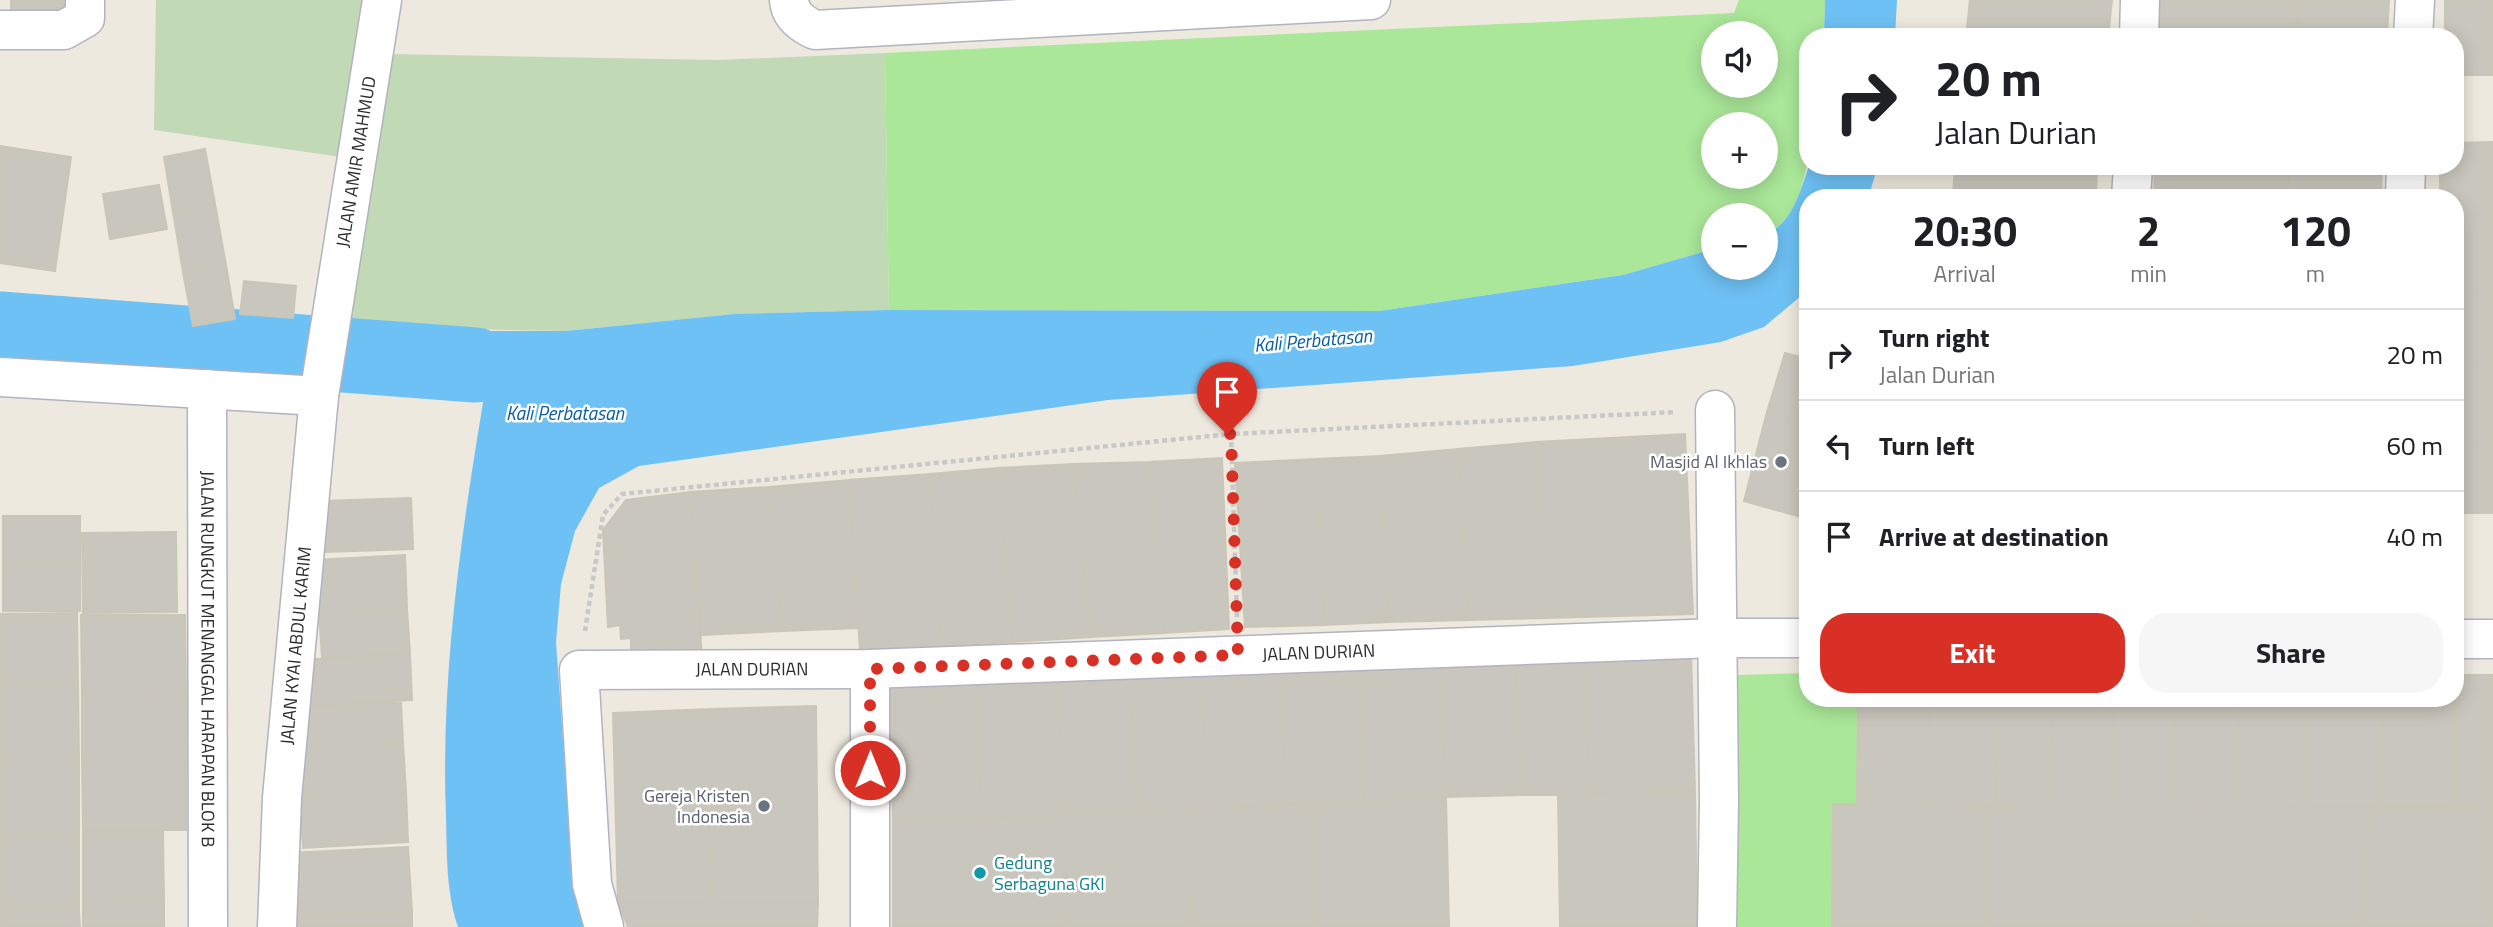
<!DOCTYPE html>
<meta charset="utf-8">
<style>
:root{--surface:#fff;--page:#f6f6f6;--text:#202124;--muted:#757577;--line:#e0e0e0;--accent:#d93025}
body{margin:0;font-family:"Titillium Web",sans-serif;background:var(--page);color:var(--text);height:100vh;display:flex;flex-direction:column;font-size:26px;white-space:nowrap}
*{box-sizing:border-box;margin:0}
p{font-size:23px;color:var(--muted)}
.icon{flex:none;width:38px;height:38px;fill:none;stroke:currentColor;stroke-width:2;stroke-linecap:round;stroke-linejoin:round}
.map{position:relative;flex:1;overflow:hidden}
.side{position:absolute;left:1799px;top:189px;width:665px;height:518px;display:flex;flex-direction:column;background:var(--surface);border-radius:28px;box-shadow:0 4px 18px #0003}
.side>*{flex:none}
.guide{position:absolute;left:1799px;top:28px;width:665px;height:147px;border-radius:28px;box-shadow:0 4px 18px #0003;background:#fff;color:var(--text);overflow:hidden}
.controls{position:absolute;left:1701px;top:21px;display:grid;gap:14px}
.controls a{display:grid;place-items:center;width:77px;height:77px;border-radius:50%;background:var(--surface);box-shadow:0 4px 18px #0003;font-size:35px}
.pin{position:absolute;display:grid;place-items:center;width:60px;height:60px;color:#fff;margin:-72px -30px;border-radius:50% 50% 50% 0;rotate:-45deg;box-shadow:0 0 7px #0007}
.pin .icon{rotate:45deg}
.me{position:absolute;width:77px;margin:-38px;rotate:0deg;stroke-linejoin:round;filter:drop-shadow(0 0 5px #0008)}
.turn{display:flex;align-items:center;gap:24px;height:147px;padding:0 21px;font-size:32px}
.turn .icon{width:91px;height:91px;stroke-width:2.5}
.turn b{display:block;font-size:49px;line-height:60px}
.eta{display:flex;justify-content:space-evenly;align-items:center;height:119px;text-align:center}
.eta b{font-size:42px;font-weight:700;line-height:49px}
.action{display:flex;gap:14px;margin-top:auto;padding:14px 21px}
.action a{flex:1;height:80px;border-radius:28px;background:var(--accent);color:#fff;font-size:28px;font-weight:700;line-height:80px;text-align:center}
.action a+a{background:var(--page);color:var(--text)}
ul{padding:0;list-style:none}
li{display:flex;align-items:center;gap:21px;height:91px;padding:0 21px;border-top:2px solid var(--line)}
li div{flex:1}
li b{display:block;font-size:26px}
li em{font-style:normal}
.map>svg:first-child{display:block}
</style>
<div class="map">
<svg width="2493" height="927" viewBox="0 0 2493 927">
<rect width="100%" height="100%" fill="#eee9de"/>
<path fill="#aae799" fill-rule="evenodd" d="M1739 0H1825L1824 37H1808C1808 89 1824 209 1766 234V215H1713V249L1623 275 1379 311 889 310 885 53 1734 13ZM1713 33H1766V86H1713ZM1713 124H1766V177H1713Z
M1808 673V698H1858L1857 804H1833L1832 927H1736L1738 675Z"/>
<path fill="#c2d9b5" d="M156 0H372L348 158 154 130Z
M885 53 889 310 734 314 566 331 346 327 391 54 718 60Z"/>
<path fill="#6ec1f4" d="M1825 0H1897L1895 37H1824Z
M1809 166H1878L1868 198H1808V290L1764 327 1721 342 1573 366 1108 400 639 466 599 488 575 531 561 584 556 642 572 867 587 927H458C446 892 447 854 446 817 440 666 464 515 489 367L370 359 373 331H566L734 314 889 310 1379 311 1623 275 1713 249V268H1766V234C1793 223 1800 191 1809 166Z"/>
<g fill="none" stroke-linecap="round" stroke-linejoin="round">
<path stroke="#6ec1f4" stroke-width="75" d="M0 329 475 365"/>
</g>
<path fill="#c9c7bd" stroke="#cac6b7" stroke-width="2" d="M11 0H70V21L11 18Z
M1970 0H2112L2108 37H1966Z
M2160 0H2298L2296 37H2158Z
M2298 0H2389L2387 37H2296Z
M2445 0H2493V75H2455V37H2445Z
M2493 142V217L2455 218V198H2440V166H2455V143Z
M0 146 71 157 55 271 0 263Z
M205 149 215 204 173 212 164 157Z
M1955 166H2097L2096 198H1953Z
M2155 166H2289V198L2154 193Z
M2289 166H2382L2381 198H2289Z
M159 185 167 229 110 239 103 194Z
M2154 193 2281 198H2154Z
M215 204 226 265 183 272 173 212Z
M2493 217V295L2455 296V218Z
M226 265 235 319 193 326 183 272Z
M244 281 296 286 293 318 240 314Z
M2493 295V367L2455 368V296Z
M1785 353 1808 359V423L1767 412Z
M2493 367V443L2455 444V368Z
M1767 412 1808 423V519L1744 501Z
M1685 434 1693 614 1546 618 1536 442Z
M1536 442 1546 618 1469 620 1458 449Z
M2493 443V513H2455V444Z
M1458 449 1469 620 1389 622 1380 456Z
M1380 456 1389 622 1325 625 1316 459Z
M1222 458 1229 629 1164 633 1149 462Z
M1316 459 1325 625 1245 627 1235 463Z
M1149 462 1164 633 1091 637 1073 464Z
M1073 464 1091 637 1013 642 997 468Z
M997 468 1013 642 941 646 930 474Z
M930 474 941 646 860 650 849 480Z
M849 480 858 628 782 631 770 487Z
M770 487 782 631 702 635 690 492Z
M690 492 702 657 631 658V638L621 639 620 625 608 627 603 530 626 500Z
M411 498 413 549 325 552 322 501Z
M3 516H80V562H3Z
M176 532 177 612 83 613 82 533Z
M405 555 407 609 319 613 316 560Z
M3 562H80V611H3Z
M407 609 410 653 322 657 319 613Z
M77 613 78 684H0V614Z
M81 615H185L186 693 82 694Z
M1691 652 1695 791 1590 793 1584 656Z
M410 654 412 700 310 705 308 659Z
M1584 656 1590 793 1522 795 1515 659Z
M1515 659 1522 795 1446 797 1440 662Z
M1440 662 1446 797 1364 801 1359 665Z
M1359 665 1364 801 1286 804 1281 668Z
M1281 668 1286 804 1207 809 1202 671Z
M1202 671 1207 809 1137 812 1130 675Z
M1130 675 1137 812 1067 815 1056 680Z
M2455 675 2456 807H2382V698H2455Z
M2457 675H2493V808L2456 807Z
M1056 680 1067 815 981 818 977 682Z
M977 682 981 818 893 820 888 685Z
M0 684H78L79 760H0Z
M186 693V758H82V694Z
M1858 698H1929L1928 805 1857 804Z
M1929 698H1997L1996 805H1928Z
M1997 698H2052L2051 806 1996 805Z
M2052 698H2113L2112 806H2051Z
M2113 698H2174V806H2112Z
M2174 698H2239V806H2174Z
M2239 698H2307V807L2239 806Z
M2307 698H2382V807H2307Z
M401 702 403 743 297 749 295 707Z
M816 706 818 903H712L710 709Z
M710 709 712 903H618L613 713Z
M403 743 406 791 299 797 297 749Z
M82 758H186V830H83Z
M0 760H79V834H0Z
M406 791 408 842 303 848 299 797Z
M1695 791 1697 927H1560L1558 794Z
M1446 797 1449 927H1314L1313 804Z
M1313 804 1314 927H1192L1189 810Z
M1833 804 1985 806 1986 927H1832Z
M1985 806H2198V927H1986Z
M2198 806 2368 807 2366 927H2198Z
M2368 807 2493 808V927H2366Z
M1189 810 1192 927H1067V815Z
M1067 815V927H893V820Z
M83 832H163L164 899 83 900Z
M0 834H79V910H0Z
M408 847 412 911 292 917 289 853Z
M164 899V927H83V900Z
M618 903H818L817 927H628Z
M0 910H79L80 927H0Z
M412 911V927H293L292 917Z"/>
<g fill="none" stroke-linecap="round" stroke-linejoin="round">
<g stroke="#b2b3c0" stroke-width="41">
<g id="street">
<path d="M789 0C790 16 802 24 815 30L1371 0"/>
<path d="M0 30H64L85 18V0"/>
<path d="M2139 37 2140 0"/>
<path d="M2413 37 2415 0"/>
<path d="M2131 198 2133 166"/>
<path d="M2405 198 2406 166"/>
<path d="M0 377 319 396"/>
<path id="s1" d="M207 389 208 927"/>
<path d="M1715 410 1719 801 1717 927"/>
<path d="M2455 639H2493"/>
<path d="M870 669V927"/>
<path id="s2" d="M604 927 592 884 579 670 870 669 1717 638H1808"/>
</g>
</g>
<g stroke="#b2b3c0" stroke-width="41">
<g id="secondary">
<path id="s3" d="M277 927 282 798 319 396 382 0"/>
</g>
</g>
<path stroke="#c8c8c8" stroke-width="4.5" stroke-dasharray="5 3.5" stroke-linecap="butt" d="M1237 617 1231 434 1676 412
M585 631 603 515 622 494 1231 434"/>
<use href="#street" stroke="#fff" stroke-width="38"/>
<use href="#secondary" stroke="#fff" stroke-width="38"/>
</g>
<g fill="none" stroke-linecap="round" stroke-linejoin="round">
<path stroke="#d93025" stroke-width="12" stroke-dasharray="0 21.6" d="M870 770V669L1238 655 1231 434H1227"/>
</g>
<g fill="#6b7280" stroke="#fff" stroke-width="2.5">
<circle cx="1781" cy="462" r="7"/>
<circle cx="764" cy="806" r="7"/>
</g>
<circle fill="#0f9aa8" stroke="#fff" stroke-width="2.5" cx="980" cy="873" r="7"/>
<g text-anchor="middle" stroke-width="5" stroke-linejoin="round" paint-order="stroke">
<g font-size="18" fill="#2c2c2c" stroke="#fff">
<text dy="6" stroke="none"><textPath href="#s3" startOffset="770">JALAN AMIR MAHMUD</textPath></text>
<text dy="6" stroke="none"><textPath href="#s3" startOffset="282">JALAN KYAI ABDUL KARIM</textPath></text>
<text dy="6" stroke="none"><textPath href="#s2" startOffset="999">JALAN DURIAN</textPath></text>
<text dy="6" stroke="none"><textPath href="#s1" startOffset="270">JALAN RUNGKUT MENANGGAL HARAPAN BLOK B</textPath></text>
<text dy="6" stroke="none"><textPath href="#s2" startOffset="432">JALAN DURIAN</textPath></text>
</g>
<g font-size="18" fill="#5b616d" stroke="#fff" text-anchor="end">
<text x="1767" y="468">Masjid Al Ikhlas</text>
<text x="750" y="802">Gereja Kristen<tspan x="750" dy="21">Indonesia</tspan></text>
</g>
<g font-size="18" fill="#0d838f" stroke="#fff" text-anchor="start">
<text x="994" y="869">Gedung<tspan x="994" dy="21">Serbaguna GKI</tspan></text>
</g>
<g font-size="19" font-style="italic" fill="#085da5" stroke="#fff">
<text transform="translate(1313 340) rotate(-5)" y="7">Kali Perbatasan</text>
<text x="565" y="420">Kali Perbatasan</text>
</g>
</g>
</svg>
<div class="controls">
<a><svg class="icon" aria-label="sound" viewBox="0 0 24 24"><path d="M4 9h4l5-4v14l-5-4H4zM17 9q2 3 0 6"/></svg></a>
<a>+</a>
<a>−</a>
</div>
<div class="pin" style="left:1227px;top:434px;background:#d93025"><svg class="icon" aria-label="arrive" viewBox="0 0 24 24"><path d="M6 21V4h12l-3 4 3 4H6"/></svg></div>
<svg class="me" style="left:870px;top:770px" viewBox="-20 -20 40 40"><circle r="17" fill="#d93025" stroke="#fff" stroke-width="3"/><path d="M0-11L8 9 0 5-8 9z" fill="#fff"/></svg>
<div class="guide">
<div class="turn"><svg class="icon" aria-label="right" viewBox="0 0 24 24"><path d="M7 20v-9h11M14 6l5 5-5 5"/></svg><div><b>20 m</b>Jalan Durian</div></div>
</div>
<section class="side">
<div class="eta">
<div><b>20:30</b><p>Arrival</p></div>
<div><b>2</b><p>min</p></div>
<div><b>120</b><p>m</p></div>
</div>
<ul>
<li><svg class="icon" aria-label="right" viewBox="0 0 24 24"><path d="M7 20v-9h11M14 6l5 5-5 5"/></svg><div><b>Turn right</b><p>Jalan Durian</p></div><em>20 m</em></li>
<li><svg class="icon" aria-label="left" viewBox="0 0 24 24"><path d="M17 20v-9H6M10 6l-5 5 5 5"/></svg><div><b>Turn left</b></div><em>60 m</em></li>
<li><svg class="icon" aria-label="arrive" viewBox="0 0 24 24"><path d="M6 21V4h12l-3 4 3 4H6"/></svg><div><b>Arrive at destination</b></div><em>40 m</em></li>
</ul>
<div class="action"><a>Exit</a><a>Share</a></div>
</section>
</div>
